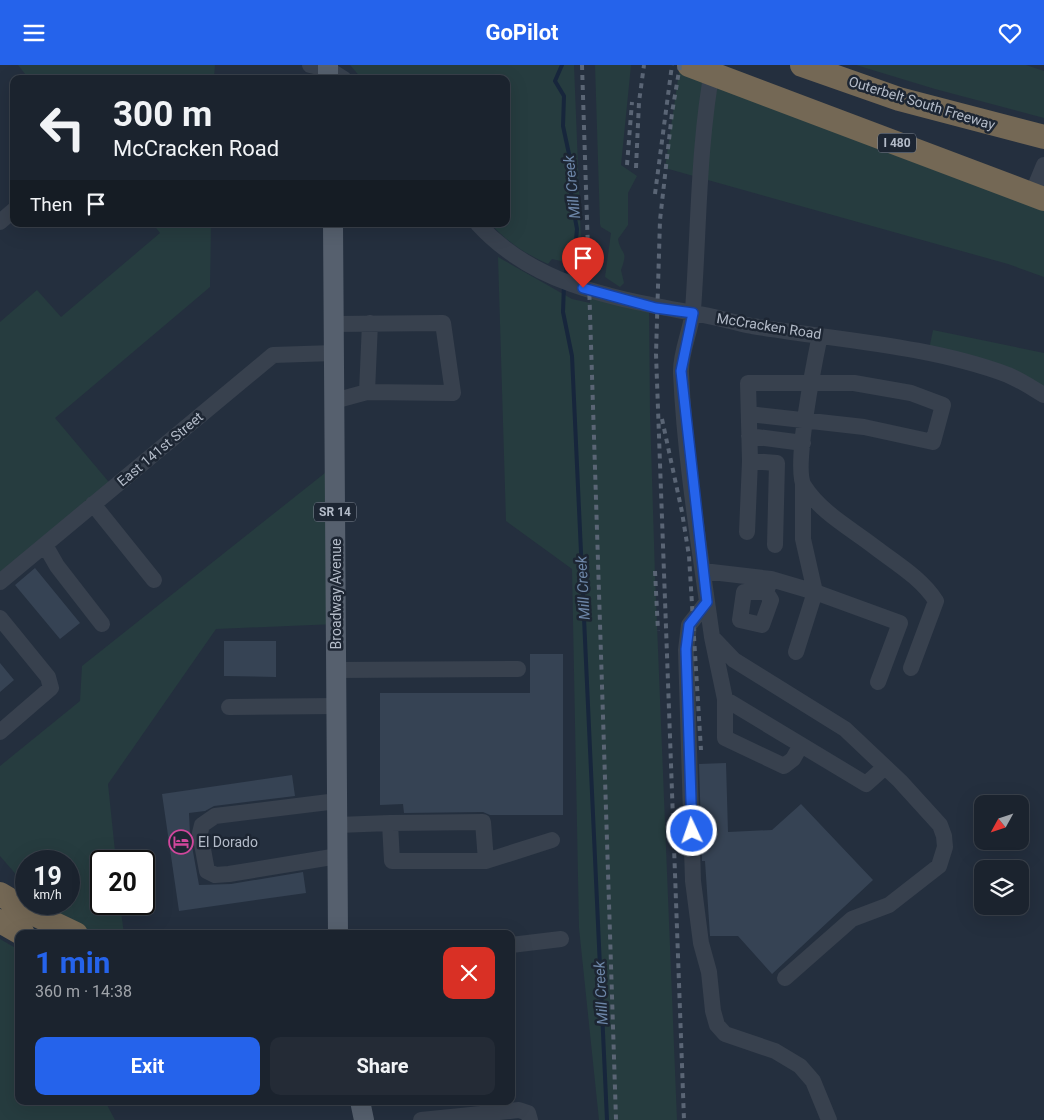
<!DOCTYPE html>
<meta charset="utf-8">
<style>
:root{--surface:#1b232e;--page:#242b36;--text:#f1f3f6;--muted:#a0a4aa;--line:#39404a;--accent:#2563eb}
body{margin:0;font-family:Roboto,sans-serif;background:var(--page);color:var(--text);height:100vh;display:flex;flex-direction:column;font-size:19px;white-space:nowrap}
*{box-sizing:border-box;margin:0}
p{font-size:16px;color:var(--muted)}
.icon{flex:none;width:28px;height:28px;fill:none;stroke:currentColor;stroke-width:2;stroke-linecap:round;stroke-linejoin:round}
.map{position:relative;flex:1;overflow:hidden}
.panel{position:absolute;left:15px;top:865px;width:500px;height:175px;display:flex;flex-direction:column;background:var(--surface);border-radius:10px;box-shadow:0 5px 20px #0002,0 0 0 1px var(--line)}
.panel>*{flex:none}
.top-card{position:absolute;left:10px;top:10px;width:500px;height:152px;border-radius:10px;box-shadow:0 5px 20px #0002,0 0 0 1px var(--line);background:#1b232e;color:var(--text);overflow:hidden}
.needle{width:32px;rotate:230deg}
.tools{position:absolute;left:974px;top:730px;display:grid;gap:10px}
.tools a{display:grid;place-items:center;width:55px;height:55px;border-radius:10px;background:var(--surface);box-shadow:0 5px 20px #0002,0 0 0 1px var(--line);font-size:25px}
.speed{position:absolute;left:15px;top:785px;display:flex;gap:10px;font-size:25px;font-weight:700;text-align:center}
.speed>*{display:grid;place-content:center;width:65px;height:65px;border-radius:50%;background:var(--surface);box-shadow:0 5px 20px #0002,0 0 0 1px var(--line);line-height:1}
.speed small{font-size:12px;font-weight:400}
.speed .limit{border:2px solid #111;border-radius:8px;background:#fff;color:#111}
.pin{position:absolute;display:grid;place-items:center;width:42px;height:42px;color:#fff;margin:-51px -21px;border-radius:50% 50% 50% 0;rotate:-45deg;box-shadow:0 0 5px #0007}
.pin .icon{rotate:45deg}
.me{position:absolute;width:55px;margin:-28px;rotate:357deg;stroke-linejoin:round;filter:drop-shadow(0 0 4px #0008)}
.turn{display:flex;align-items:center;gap:18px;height:105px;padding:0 20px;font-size:22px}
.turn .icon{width:65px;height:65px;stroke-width:2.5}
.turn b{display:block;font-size:35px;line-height:42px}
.then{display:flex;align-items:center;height:48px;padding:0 20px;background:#0003;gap:10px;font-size:19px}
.round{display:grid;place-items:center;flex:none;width:52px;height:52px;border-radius:10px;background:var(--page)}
.head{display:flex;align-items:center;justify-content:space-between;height:85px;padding:0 20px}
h1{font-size:30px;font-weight:700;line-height:38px;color:var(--accent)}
.primary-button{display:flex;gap:10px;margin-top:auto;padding:10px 20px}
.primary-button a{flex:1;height:58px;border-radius:10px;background:var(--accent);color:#fff;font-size:20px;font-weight:700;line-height:58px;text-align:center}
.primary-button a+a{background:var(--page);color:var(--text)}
header{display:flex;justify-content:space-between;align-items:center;height:65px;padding:0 20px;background:var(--accent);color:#fff;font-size:22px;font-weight:700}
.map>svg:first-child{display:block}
</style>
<header><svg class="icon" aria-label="menu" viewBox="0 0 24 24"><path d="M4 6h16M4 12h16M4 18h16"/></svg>GoPilot<svg class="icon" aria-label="heart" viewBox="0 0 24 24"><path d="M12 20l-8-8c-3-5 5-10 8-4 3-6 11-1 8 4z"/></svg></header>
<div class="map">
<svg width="1044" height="1055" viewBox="0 0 1044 1055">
<rect width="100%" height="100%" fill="#242f3e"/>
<path fill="#263c3f" d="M18 0H215L214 14H29Z
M350 0H574L582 201 552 194 548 199C526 189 507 177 491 159H506V14H362Z
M595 0H631L621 100 637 111 628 128V160L618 174C621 191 629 184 621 205L624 218 620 222 605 212 611 168 601 162 600 159Z
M680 0 1044 134V212L1008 199 665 103Z
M856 0H1026L1044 6V53L935 24Z
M153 159H211L210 222 55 353 113 422 0 517V257L37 225 61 252 160 168Z
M498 192 572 234 590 238V226L649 241 650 348 655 510 677 1055H599L579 863 572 504 506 456Z
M933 265 1044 288V330L928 289Z
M335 400 336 559 216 564 108 719 116 796H101V839H120L124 869H76L65 864 42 839H69V796H26V821L0 791V701L80 636 82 601Z
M0 874 19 885V1036H105L115 1055H0Z"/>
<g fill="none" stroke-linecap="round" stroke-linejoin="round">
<path stroke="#17263c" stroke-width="4" d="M562 0 555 16 564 31 563 61 572 103 571 132 577 164 575 186 568 194 565 211
M564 220 563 247 572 291 607 1055"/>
</g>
<path fill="#364354" d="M35 503 80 558 60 574 15 520Z
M224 576H276V612L224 611Z
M530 589H563V750H490L483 747 404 748 403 739 380 740V628H530Z
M0 598 14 615 0 627Z
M726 698 728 767 772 765 801 739 873 815 772 909 738 871H710L705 796H702L699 699Z
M292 710 295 731 214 741 205 746 189 748 190 770 199 820 231 819 303 807 306 828 179 846 162 729Z"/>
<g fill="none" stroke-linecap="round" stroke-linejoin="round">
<path stroke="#38414e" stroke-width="16" d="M310 0 328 4 344 14
M713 0C698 81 699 163 693 245 691 266 680 288 681 308 685 396 700 485 712 572L734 595 845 664 900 716 940 760 944 771 945 782 939 801 889 840 852 854 785 913
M1032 129 1044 100
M0 157 14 145
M478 159C535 221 614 233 693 248 713 251 732 257 752 261 835 275 928 280 1008 310 1020 315 1032 323 1044 330
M334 259 443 258 453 328 367 327 334 336
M820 270C815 294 793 403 804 421 821 448 852 464 876 483 897 499 921 513 936 536L911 603
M367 327 370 258
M749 371 803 378
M750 396 777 398 775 480
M93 439 154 515
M747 467 750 396 748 318H854L911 328 943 340 933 377 864 362 749 349
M45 480 57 501 102 559
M703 506 771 514 815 527 900 558 878 617
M0 517 273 290 334 288
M766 527 771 535 762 560 740 555 744 527H766L771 514
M707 537 689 560 686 585 693 816 701 878 709 907 713 946 717 960 725 969 775 986 800 1001 813 1016 829 1055
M0 553 48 612 51 623 0 667
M712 572 725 634 866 719 885 702
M796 587 815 527 803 474V419
M336 605 518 604
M725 634V673L784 701 793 694 801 680
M229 642 337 641
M337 736 215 751 202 760 200 768 207 806 215 810 229 809 338 791
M390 758 483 757 486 796
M338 760 390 758 392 796H486L552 775
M511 880 561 874
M421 1055 519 1045 528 1048 530 1055"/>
<path stroke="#56606e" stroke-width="20" d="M328 14V0
M333 159 338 869
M360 1036 364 1055"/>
<path stroke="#746855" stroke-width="24" d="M689 0 1044 134
M802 0 899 34 1044 72
M0 829 32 848 76 869
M0 856 23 869"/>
<path stroke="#5a6575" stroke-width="4" stroke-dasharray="5 5" stroke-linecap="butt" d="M582 0 616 1055
M680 0 672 48 660 155 656 289 684 1055
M627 100 632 37
M636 103 639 37 644 0
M655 129 672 0
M662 354 682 447 689 491 701 685
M655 506 658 566"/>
</g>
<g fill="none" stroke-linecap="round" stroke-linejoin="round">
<g stroke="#184099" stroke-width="12">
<path id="route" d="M583 223 656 243 693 248 681 306 707 537 689 560 686 584 692 766"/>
</g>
<use href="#route" stroke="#2563eb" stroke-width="9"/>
</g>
<defs>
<g id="hotel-ring" transform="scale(1.25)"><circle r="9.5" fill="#1d2633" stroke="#d1479c" stroke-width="1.5"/><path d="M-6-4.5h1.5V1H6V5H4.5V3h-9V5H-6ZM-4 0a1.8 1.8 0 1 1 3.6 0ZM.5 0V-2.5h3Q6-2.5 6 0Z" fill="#d1479c"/></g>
</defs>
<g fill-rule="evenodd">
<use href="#hotel-ring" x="181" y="777"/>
</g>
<g text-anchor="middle" stroke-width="5" stroke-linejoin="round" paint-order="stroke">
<g fill="#1d2633" stroke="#878f9c" stroke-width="1">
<rect x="878" y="68.5" width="38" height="19" rx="4"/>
<rect x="314" y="437.5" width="42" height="19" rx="4"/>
</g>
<g font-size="12" font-weight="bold" fill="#b4bcc9">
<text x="897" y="82">I 480</text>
<text x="335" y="451">SR 14</text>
</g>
<g font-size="14" fill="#b4bcc9" stroke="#1d2633">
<text transform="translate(922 38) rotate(17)" y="5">Outerbelt South Freeway</text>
<text transform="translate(769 261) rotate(9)" y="5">McCracken Road</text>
<text transform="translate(160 384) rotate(-40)" y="5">East 141st Street</text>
<text transform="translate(336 529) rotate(-90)" y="5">Broadway Avenue</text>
</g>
<g font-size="14" fill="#b4bcc9" stroke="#1d2633" text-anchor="start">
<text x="198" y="782">El Dorado</text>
</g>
<g font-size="15" font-style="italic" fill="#6d86a8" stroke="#1d2633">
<text transform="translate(572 122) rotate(-96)" y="5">Mill Creek</text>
<text transform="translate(583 523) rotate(-93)" y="5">Mill Creek</text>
<text transform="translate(601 928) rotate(-93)" y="5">Mill Creek</text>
</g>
</g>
</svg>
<div class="tools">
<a><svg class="needle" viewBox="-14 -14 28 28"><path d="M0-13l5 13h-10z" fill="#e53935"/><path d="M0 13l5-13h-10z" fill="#a0a4aa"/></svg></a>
<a><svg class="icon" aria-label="layers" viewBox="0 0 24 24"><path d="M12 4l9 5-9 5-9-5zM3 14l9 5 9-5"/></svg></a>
</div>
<div class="speed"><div>19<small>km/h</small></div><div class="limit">20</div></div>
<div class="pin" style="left:583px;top:223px;background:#d93025"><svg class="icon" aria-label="arrive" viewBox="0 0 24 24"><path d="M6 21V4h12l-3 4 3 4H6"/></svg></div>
<svg class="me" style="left:692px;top:766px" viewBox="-20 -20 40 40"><circle r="17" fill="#2563eb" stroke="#fff" stroke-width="3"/><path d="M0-11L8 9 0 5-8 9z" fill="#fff"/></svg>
<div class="top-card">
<div class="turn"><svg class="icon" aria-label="left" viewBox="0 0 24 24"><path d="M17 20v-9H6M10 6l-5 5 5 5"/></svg><div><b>300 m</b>McCracken Road</div></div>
<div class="then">Then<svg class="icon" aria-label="arrive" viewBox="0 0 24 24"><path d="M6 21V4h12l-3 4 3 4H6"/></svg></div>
</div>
<section class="panel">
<div class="head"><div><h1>1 min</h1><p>360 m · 14:38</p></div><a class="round" style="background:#d93025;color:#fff"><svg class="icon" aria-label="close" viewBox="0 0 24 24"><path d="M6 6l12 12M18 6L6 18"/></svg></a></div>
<div class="primary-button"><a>Exit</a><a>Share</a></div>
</section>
</div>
